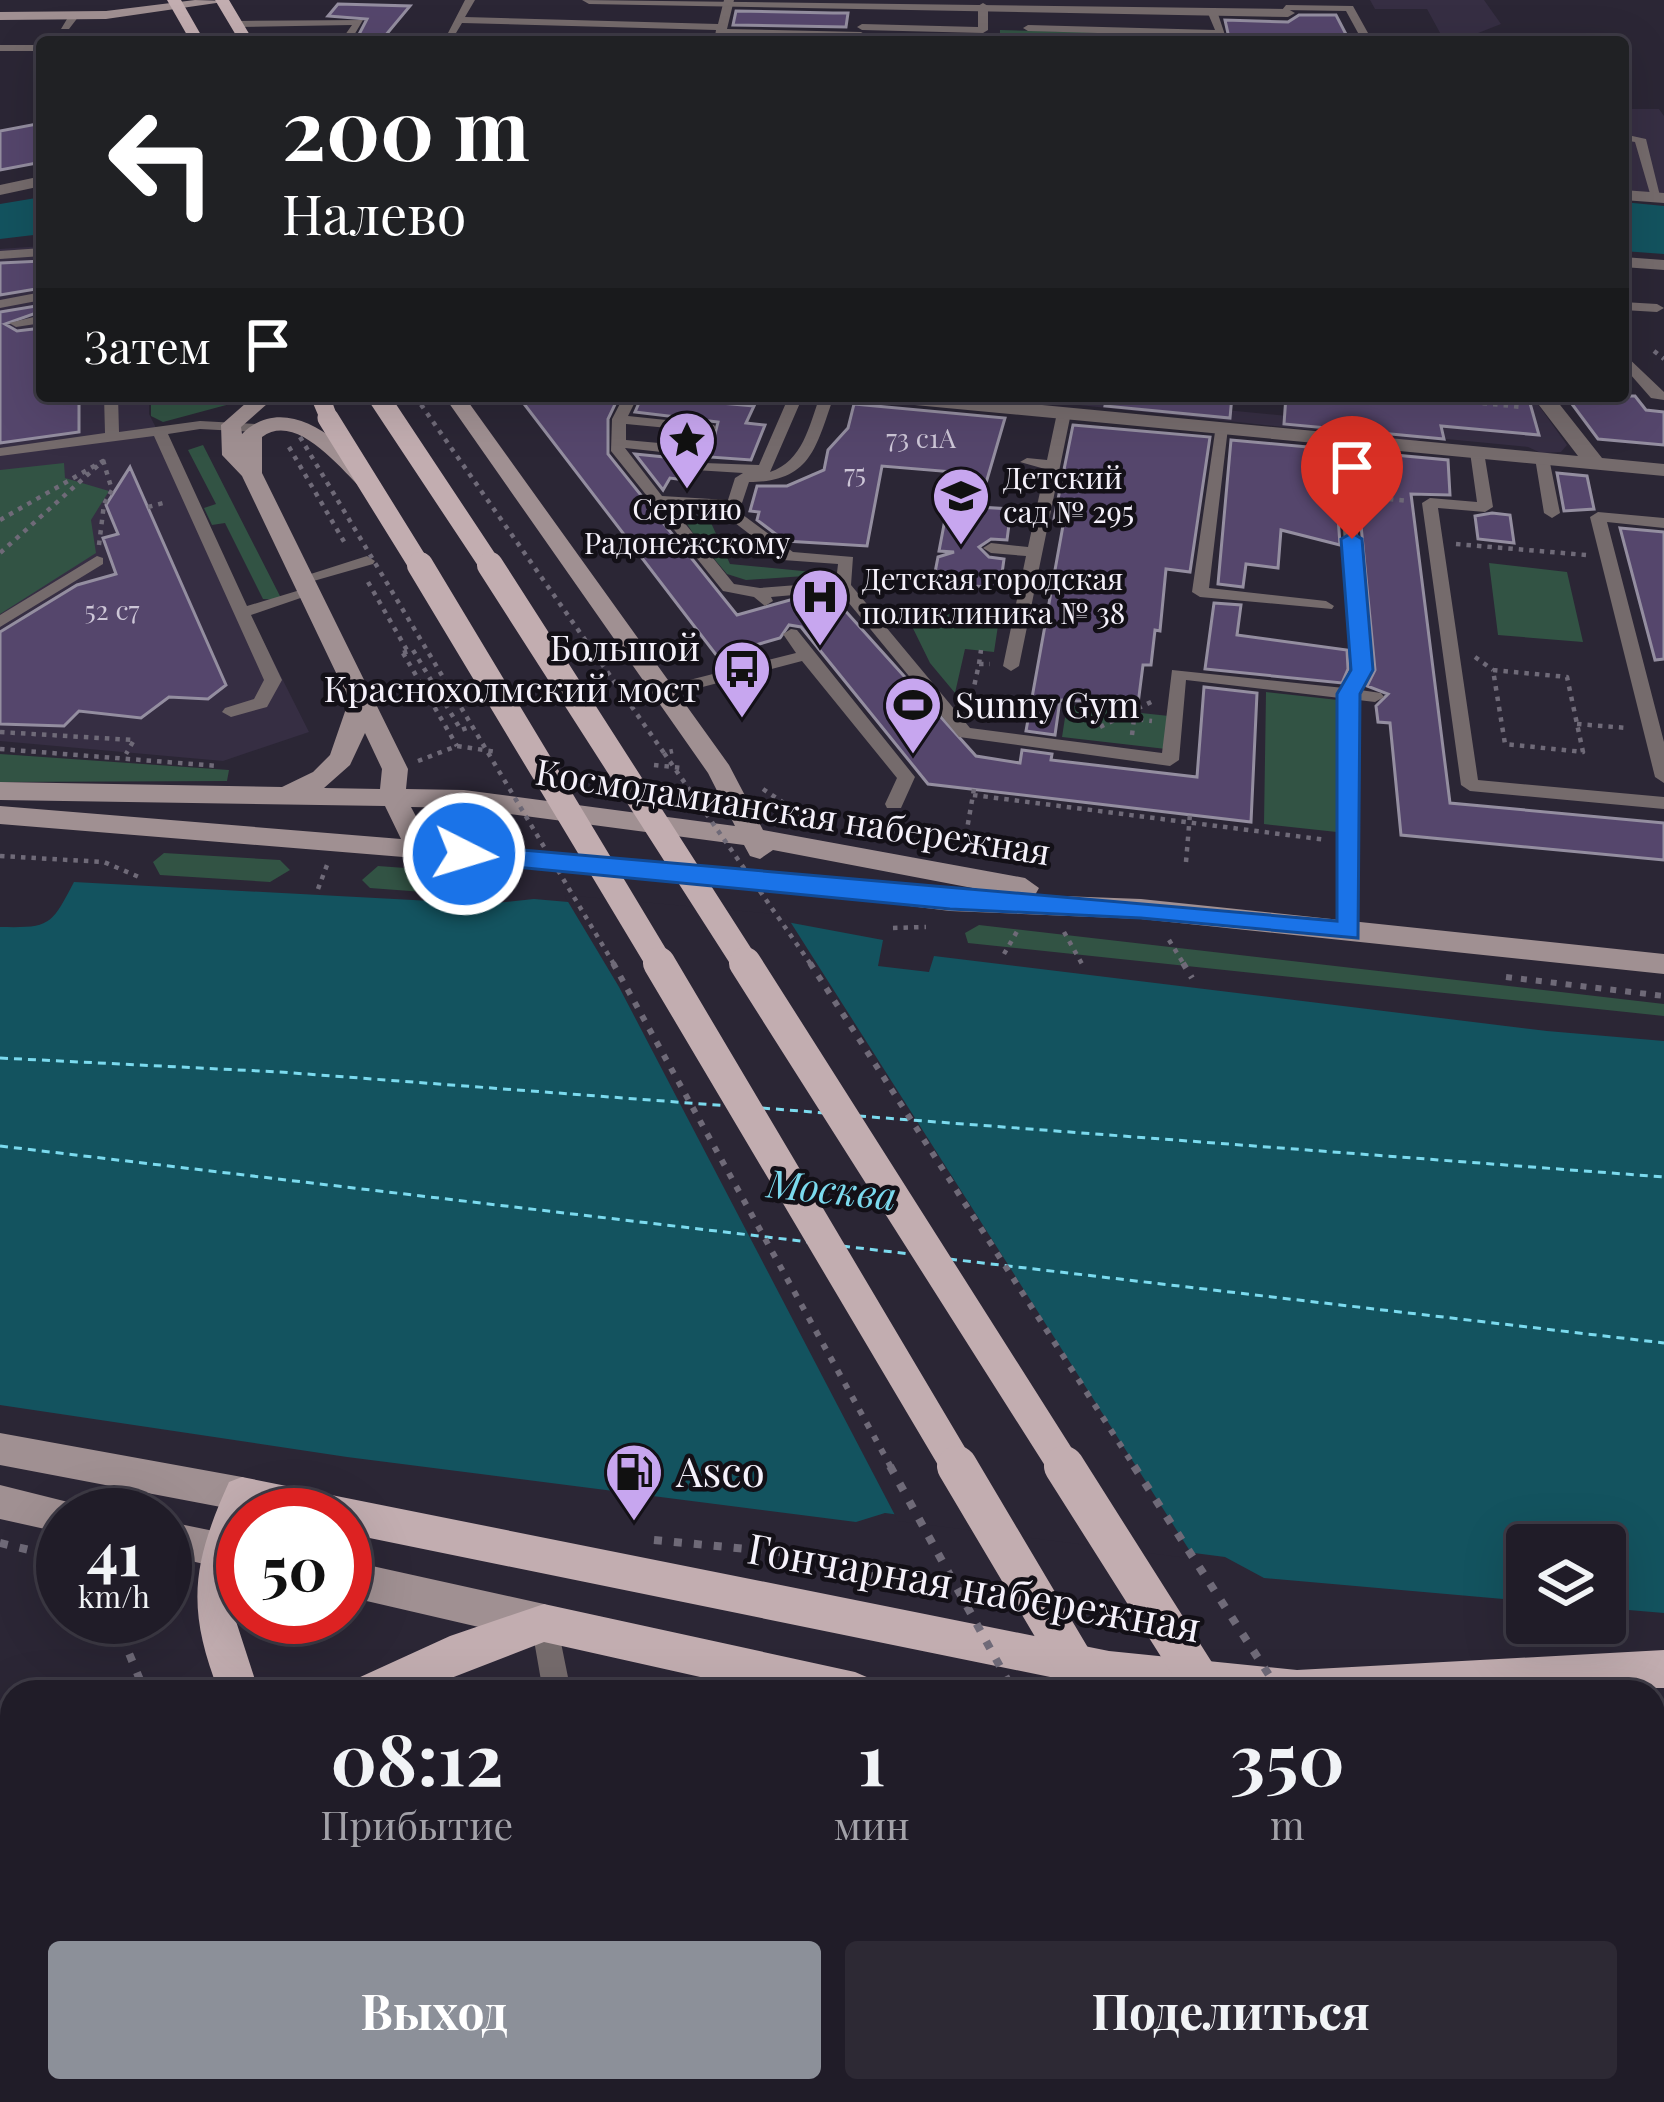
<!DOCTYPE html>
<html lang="ru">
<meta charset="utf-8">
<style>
:root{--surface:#201c28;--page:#2d2934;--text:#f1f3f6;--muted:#a2a1a8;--line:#3d3a45;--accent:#8c9099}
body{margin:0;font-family:"Playfair Display",serif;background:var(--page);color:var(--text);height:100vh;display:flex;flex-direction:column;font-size:45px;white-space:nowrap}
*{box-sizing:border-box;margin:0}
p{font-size:39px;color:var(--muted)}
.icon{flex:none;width:66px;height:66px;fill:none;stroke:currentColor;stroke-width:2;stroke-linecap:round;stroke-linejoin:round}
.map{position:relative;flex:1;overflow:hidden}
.details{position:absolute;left:0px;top:1680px;width:1665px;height:423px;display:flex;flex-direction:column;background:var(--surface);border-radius:36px 36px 0 0;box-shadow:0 12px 48px #0002,0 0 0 3px var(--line)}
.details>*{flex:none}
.banner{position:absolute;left:36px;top:36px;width:1593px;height:366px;border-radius:12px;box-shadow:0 12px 48px #0002,0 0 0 3px var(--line);background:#202124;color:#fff;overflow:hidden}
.controls{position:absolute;left:1506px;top:1524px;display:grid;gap:24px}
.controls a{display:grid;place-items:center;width:120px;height:120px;border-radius:12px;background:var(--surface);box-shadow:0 12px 48px #0002,0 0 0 3px var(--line);font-size:60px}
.speed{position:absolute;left:36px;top:1488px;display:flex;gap:24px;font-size:60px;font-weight:700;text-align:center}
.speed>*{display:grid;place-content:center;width:156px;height:156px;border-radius:50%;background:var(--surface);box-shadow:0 12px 48px #0002,0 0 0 3px var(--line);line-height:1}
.speed small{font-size:30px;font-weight:400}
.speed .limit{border:18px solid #d22;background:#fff;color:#111}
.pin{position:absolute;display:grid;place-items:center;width:102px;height:102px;color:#fff;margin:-123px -51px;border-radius:50% 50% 50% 0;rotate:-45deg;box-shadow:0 0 12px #0007}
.pin .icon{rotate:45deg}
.me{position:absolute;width:132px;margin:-66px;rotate:95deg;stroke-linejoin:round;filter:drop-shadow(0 0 9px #0008)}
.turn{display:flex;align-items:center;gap:42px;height:252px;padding:0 48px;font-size:54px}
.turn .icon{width:156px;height:156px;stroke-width:2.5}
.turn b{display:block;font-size:84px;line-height:102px}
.then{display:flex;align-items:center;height:114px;padding:0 48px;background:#0003;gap:24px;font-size:45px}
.eta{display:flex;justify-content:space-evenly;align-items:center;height:204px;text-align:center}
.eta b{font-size:72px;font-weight:700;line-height:84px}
.action{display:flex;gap:24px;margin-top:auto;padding:24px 48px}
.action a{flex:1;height:138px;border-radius:12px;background:var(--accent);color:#fff;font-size:48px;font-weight:700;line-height:138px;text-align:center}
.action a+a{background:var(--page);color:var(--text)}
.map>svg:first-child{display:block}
</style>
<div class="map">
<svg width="1664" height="2102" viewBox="0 0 1664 2102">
<rect width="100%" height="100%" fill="#2b2635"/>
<path fill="#362e43" d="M1370 0H1484L1501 24 1468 37 1469 42H1445L1427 9H1375Z
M1623 109H1659L1664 116V195L1623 190Z
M42 246V396H149V414L309 732 223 761 0 741V249Z
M994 396H1081L1412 428 1490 396H1532L1567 445 1561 452 1541 453 1528 447 1426 437 1416 441Z"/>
<path fill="#325344" d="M1000 30 1169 34 1170 42H1000Z
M151 396H235L229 398 230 404 163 422 151 416Z
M203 445 282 600 263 599 225 523 212 525 204 508 216 504 188 450Z
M64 463 65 478 109 491 91 520 96 553 0 614V470Z
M706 512 730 564 833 574 746 580 727 574 705 548 715 545 708 535 695 536 685 521Z
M1489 563 1567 572 1583 642 1498 635Z
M904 610 999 619 994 652 965 649 955 693 930 663Z
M1266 692 1338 700 1346 833 1264 824Z
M1067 705 1169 716 1166 749 1062 737Z
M0 754 229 770 227 781 0 782Z
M164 853 280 860 290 870 270 882 160 875 153 862Z
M378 866 460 872 466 881 450 894 370 888 362 880Z
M979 925 1664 1004V1016L968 943 965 933Z"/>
<path fill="#13535f" d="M42 197V234L0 239V204Z
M1623 202 1664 206V254L1623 251Z
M74 882 488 904 534 899 776 920 883 940 878 966 929 972 934 956 1547 1031 1664 1041V1613L1605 1608V1545H1527V1601L1264 1578 1225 1557 885 1513 856 1522 347 1457 0 1405V927C50 928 51 926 74 882Z"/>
<path fill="#2b2635" d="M564 895 786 915 1195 1559 898 1521 619 987Z"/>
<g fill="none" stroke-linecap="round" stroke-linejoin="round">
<path stroke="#7bdaee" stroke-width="3" stroke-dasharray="8 6" stroke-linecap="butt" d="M0 1058 280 1072 729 1106
M762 1108 825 1113
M858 1116 1664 1177
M0 1146 809 1242
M842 1246 910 1254
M949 1259 1664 1343"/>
</g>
<path fill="#55466c" stroke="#948ea0" stroke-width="3" d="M338 4 410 6 380 42H355L367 19 328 16Z
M736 11 833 13H848L846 27 733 25Z
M1299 15H1336L1350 42 1209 40 1229 38 1225 20 1288 22Z
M42 123V162L0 170V131Z
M42 261V288L0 295V263Z
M42 305V311L5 324 17 331 42 328V396H79V432L0 443V312Z
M518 396H619L608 419V454L737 615 790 600 832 596 976 756 1020 763 1022 750 1052 754 1051 760 1197 777 1204 687 1257 693 1251 822 928 784 801 627 789 625 780 638 717 656Z
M642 396 754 406 746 423 765 425 751 460 709 457 718 422 635 412Z
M1107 396H1232L1230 418 1105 406Z
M1286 396H1528L1539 435 1441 426 1444 439 1284 424Z
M1566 396H1635L1646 410 1664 412V445L1598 439Z
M854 404 1005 418 979 507 1011 509 1007 540 991 539 979 547 989 557 1004 559 1000 588 933 583 938 557 954 552 939 551 954 472 882 466 867 546 785 541 757 520 759 512 750 511 757 486H787L824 470 828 450 848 428Z
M1073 425 1210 437 1190 572 1166 569 1160 631 1155 630 1151 665H1143L1138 704 1060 700 1055 735 1026 731 1064 520 1054 519Z
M1231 440 1448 460 1450 495 1411 494 1450 803 1664 823V860L1401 835 1390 723 1378 722 1376 706 1388 694 1367 686 1375 670 1357 484 1352 480 1336 487 1340 545 1281 530 1278 568 1246 564 1243 587 1218 584Z
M635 454 684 459 696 475 693 481 670 478 663 490Z
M130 467 226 685 208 699 169 697 141 718 79 711 64 726 0 724V632L77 585 116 574 103 538 118 534 106 505Z
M1557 473 1587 476 1594 509 1564 511Z
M1492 513 1510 515 1514 543 1478 539 1475 516Z
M1620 528 1664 532V659L1655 660Z
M1214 603 1241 605 1237 635 1347 650 1348 669 1342 683 1205 669Z"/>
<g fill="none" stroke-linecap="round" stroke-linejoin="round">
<path stroke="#6f6a78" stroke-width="4.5" stroke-dasharray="4.5 6" stroke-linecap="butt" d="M1654 351 1664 359
M415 396 664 753 673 751
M1420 397 1522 407
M289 447 346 545
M1368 497 1409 501
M148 507 167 502
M0 520 103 461 0 553
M1456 544 1586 555
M99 545 104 504 112 490 103 460
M368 582 408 652
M403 653 413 650 461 730 472 726
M403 653 457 746
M1475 657 1493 670
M979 664 981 650
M1493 670 1567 677 1583 752 1505 744Z
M970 705 979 664H990
M1577 724 1627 728
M1100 727 1153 701
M0 732 134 740 126 754
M1132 735 1134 719 1152 721
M0 749 218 766
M418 761 457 746 497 752
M654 765 682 768
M763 789 809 820
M973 795 1327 840
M880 833H933
M966 835 974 789
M0 856 104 862 139 877
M1186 862 1190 814
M318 889 327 865
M893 928 926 927
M1064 932 1082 964
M1169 940 1185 966
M1004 954 1019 928"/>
<path stroke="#6f6a78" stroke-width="6" stroke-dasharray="6 9" stroke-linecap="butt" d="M1183 963 1192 978
M1506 977 1664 996"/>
<path stroke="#6f6a78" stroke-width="8" stroke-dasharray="8 12" stroke-linecap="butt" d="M654 1540 799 1554 937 1596
M0 1543 63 1558
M114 1617 145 1692
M1197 2091 1203 2102
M1240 2091 1247 2102
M1574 2091 1582 2102
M534 2099 546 2091"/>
<path fill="#756b6c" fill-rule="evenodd" d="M465 0H475L465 17 718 24 724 0H734L727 29 861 32 866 35 861 38 725 35 720 39 715 36 716 30 462 23 456 33H448Z
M983 3 988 6V30L983 33 862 30 857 27 862 24 978 27V6Z
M1286 5 1353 6 1373 42H1363L1346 11 1282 10Z
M1212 8 1217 11 1225 35H1178V42H1168L1167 35 1028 31 1023 28 1028 25 1215 30 1207 11Z
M70 14 79 16 69 29H61Z
M363 20 350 42H340L352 25 238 27 233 24 238 21Z
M388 36 447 38 452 41H384Z
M0 45H42V51H0Z
M1623 134 1646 139 1661 200 1651 197 1635 142 1623 140Z
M42 248V256L0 259V251Z
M42 292V300L0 308V300Z
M1623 302 1657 304 1664 308 1657 312 1623 310Z
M42 315V323L16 327 9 323Z
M1623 353 1664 392V400L1651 398 1623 366Z
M104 396H118L119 432 200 421 258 424 265 428 258 432 200 429 168 434 247 606 310 587 318 592 251 615 282 680 267 707 231 717 222 712 225 708 254 699 264 680 154 436 0 456V448L105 433Z
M624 396H638L628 416 714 425 716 428 704 451V463L759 465 789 396H803L770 472C803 461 809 426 820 396H834C816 446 812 482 749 482L739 512 793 552 853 557 851 585 970 728 1162 753 1172 670 1344 688 1353 670 1340 487 1353 484 1371 670 1360 690 1381 693 1384 697 1375 702 1358 700 1359 932 1356 937 1349 939 1339 932 1340 698 1186 680 1179 760 1170 766 959 737 839 591 771 597 773 601 765 606 754 597 723 591 611 451 612 419ZM626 424 700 431 692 446 626 440ZM625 448 689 455 688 460 695 470 743 473 735 478 728 500 662 496ZM670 505 725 509 726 516 783 560 838 564 836 582 760 588 734 584Z
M1064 409 1071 413 1019 666 1011 671 1003 666 1026 556 991 553 983 548 991 543 1028 547 1045 469 1020 462 1027 458 1047 460 1057 413Z
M1216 425 1228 428 1209 588 1326 601 1334 606 1332 609 1200 597 1192 592Z
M1477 448 1484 452 1493 507 1485 512 1438 508 1478 780 1664 797V809L1470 791 1461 785 1422 503 1430 498 1477 502 1470 452Z
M1542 454 1549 458 1560 513 1552 518 1544 513 1535 458Z
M1598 512 1664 518V528L1607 522 1664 742V783L1655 777 1590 517Z
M97 556 103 558V564L0 627V615Z
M367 556 375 561 373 564 303 584 295 579Z
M791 629 797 630 915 777 901 808H887L885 804 897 778 802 661 664 697 655 692 658 688 796 653 783 634Z
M544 1610 554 1614 557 1623 571 1692H543L531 1623 534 1614Z
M0 2017 12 2024V2076L0 2069Z
M12 2086V2091H42L47 2102H15L10 2091Z
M1075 2091H1108L1113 2102H1080Z"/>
<path fill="#756b6c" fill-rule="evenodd" d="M582 0 1288 9 1295 13 1288 17 589 4Z
M873 396H947L1578 456 1532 396H1553L1602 458 1664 464V476L883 402Z"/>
<path fill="#756b6c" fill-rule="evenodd" d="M42 176V186L0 195V185Z
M1623 190 1664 193V203L1623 200Z
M1623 257 1664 260V270L1623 267Z"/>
<path fill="#a09092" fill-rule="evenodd" d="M195 0 230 1 106 19 0 20V12L106 11Z
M254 396H276L241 427 242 434C288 388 349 447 381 484L362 489C339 467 296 412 262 437V473L408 769 406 789 464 790 735 826 708 773 444 396H464L729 765 763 830 1025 878 1039 888 1035 895 1141 899 1664 954V974L1141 919 950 911 732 884 0 824V806L401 839 385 806 0 800V782L282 787 313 772 330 755 349 700 242 476 222 455 221 425ZM365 733 382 769 380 789 324 788 350 765ZM411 807 464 808 744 845 750 856 760 859 773 850 1004 894 429 841Z
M0 1433 242 1477 255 1482 260 1494 255 1506 242 1511 0 1465Z
M0 1485 76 1504 81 1515H63V1533L0 1519Z
M165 1521 243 1537V1573L165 1555Z
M345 1560 544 1604 558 1610 563 1623 558 1636 544 1642 345 1596Z
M1653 1993 1664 1997V2052L1653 2048Z"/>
<path fill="#c2adb0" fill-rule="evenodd" d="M167 0H181L205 42H191Z
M215 0H229L254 42H240Z
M310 396H330L338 418 335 422H321Z
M242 1477 1109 1651 1297 1670 1664 1650V1688L1109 1689 345 1533V1515L252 1513 243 1515 234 1615 259 1692H219C186 1608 192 1564 229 1482Z
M544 1604 855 1672 869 1678 875 1692H767L544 1642 415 1692H352L358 1678 450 1636Z
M1664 1708V1748L1653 1750V1710Z
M397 2091H443L448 2102H402Z
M1305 2091H1353L1358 2102H1310Z
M1437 2091H1485L1490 2102H1442Z"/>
<path stroke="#6f6a78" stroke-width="4.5" stroke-dasharray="4.5 6" stroke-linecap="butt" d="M300 437 615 966
M664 753 812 966"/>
<path stroke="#6f6a78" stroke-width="6" stroke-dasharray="6 9" stroke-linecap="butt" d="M613 963 892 1469
M810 963 1136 1469"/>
<path stroke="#6f6a78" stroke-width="8" stroke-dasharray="8 12" stroke-linecap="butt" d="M890 1466 1014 1692
M1134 1466 1280 1692"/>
<path stroke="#c2adb0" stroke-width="21" d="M378 396 492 568
M328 418 421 568"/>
<path stroke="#c2adb0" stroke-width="26" d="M420 565 661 966
M490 565 747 966"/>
<path stroke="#c2adb0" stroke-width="32" d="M659 963 959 1469
M745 963 1066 1469"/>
<path stroke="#c2adb0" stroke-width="40" d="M957 1466 1091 1692
M1064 1466 1207 1692"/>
</g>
<path fill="#1a73e8" stroke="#114b97" stroke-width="3" d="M1352 533 1362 539 1373 670 1360 694 1358 938 1141 918 950 909 464 862 452 854 464 845 1337 921V694L1351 670 1341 539Z"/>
<defs>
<g id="sight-pin" transform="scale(3)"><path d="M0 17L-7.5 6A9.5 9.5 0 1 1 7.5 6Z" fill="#c7a6ef" stroke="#131017"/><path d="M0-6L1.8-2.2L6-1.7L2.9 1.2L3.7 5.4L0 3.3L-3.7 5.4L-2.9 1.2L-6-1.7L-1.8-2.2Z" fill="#111"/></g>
<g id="school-pin" transform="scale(3)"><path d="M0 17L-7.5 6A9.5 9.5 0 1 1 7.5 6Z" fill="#c7a6ef" stroke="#131017"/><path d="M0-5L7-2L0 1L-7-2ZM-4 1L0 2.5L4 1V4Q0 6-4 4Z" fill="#111"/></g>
<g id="hospital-pin" transform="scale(3)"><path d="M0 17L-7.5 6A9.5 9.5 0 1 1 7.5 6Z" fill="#c7a6ef" stroke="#131017"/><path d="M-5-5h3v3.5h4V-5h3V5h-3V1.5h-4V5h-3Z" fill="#111"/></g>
<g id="bus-pin" transform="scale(3)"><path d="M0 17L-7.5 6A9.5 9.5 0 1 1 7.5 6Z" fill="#c7a6ef" stroke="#131017"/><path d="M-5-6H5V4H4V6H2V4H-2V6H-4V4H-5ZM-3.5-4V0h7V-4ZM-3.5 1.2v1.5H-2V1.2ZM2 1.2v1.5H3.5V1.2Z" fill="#111"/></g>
<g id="stadium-pin" transform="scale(3)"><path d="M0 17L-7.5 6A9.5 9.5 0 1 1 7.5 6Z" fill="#c7a6ef" stroke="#131017"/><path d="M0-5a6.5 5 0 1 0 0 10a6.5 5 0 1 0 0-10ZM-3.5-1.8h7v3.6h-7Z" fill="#111"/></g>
<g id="fuel-pin" transform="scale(3)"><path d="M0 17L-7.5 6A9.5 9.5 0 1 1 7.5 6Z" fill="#c7a6ef" stroke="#131017"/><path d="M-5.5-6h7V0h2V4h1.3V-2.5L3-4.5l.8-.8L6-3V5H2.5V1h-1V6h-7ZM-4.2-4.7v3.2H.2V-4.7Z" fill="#111"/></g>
</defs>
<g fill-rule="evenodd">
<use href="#sight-pin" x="687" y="440"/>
<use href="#school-pin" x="961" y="496"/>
<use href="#hospital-pin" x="820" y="597"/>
<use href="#bus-pin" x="742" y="669"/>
<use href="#stadium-pin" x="913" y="705"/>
<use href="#fuel-pin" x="634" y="1472"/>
</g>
<g text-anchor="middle" stroke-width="9" stroke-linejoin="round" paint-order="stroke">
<g font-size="27" fill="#cdc6d7">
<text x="921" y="448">73 с1А</text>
<text x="855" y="483">75</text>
<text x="112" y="620">52 с7</text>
</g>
<g font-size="30" fill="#f5f1fb" stroke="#131017" text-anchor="start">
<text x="1003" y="489">Детский<tspan x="1003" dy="34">сад № 295</tspan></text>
<text x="687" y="520" text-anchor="middle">Сергию<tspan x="687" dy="34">Радонежскому</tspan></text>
<text x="862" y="590">Детская городская<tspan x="862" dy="34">поликлиника № 38</tspan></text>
</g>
<g font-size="36" fill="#f5f1fb" stroke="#131017" text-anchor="end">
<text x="700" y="661">Большой<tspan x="700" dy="41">Краснохолмский мост</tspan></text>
<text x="955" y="718" text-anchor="start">Sunny Gym</text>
</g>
<g font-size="36" fill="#f5f1fb" stroke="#131017">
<text transform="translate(793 812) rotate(9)" y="13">Космодамианская набережная</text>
</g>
<g font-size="39" font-style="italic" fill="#7bdaee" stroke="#131017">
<text transform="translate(832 1190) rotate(6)" y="14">Москва</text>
</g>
<g font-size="42" fill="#f5f1fb" stroke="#131017" text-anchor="start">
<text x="676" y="1487">Asco</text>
</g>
<g font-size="42" fill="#f5f1fb" stroke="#131017">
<text transform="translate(974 1588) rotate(10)" y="15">Гончарная набережная</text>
</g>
</g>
</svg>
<div class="controls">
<a><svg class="icon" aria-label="layers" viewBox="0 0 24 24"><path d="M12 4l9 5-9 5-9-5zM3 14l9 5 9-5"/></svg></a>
</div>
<div class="speed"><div>41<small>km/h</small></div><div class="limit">50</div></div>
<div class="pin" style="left:1352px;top:539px;background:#d93025"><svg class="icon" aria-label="arrive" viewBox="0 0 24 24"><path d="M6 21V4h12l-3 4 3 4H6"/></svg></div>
<svg class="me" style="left:464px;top:854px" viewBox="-20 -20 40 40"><circle r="17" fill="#1a73e8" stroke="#fff" stroke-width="3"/><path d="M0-11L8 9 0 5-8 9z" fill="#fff"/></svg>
<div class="banner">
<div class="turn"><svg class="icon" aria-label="left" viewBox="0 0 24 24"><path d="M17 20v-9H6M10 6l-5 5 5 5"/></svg><div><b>200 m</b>Налево</div></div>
<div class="then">Затем<svg class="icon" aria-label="arrive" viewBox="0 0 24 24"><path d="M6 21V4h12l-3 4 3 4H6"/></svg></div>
</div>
<section class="details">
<div class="eta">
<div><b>08:12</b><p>Прибытие</p></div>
<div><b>1</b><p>мин</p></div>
<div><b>350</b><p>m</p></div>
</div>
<div class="action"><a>Выход</a><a>Поделиться</a></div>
</section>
</div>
